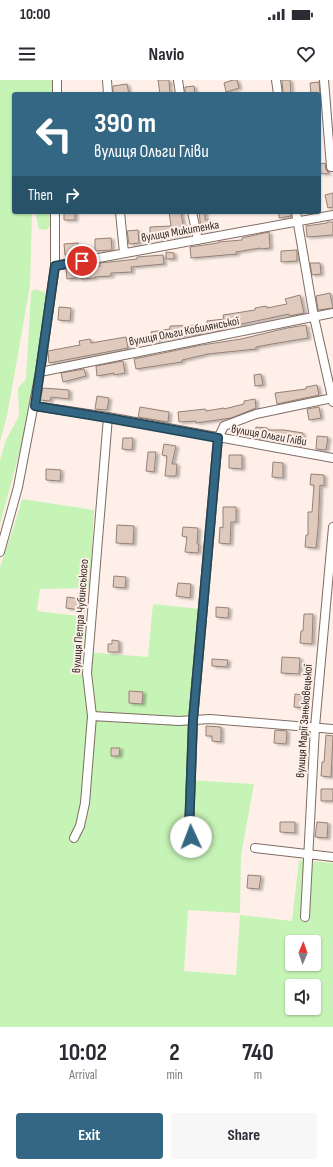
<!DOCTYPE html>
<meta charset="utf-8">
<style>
:root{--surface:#fff;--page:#f7f7f7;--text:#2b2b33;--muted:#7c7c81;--accent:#336783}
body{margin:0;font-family:"Sofia Sans Condensed",sans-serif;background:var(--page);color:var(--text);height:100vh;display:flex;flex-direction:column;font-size:15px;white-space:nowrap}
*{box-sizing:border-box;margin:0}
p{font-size:13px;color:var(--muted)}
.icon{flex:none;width:22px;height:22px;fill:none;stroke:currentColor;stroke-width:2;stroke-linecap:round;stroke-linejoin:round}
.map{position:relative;height:947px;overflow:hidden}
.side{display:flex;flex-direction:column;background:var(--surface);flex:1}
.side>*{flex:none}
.banner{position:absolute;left:12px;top:12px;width:309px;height:122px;border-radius:4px;box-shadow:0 1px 3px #0004;background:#336783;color:#fff;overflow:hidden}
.needle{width:26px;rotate:2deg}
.controls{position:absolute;left:285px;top:855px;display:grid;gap:8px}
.controls a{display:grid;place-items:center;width:36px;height:36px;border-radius:4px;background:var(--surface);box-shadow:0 1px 3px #0004;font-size:20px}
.pin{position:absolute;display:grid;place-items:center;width:34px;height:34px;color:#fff;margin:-17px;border:2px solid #fff;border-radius:50%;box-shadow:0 1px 4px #0007}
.me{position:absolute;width:44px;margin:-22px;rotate:358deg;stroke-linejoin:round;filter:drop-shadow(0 0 3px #0008)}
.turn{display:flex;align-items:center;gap:14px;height:84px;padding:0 16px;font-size:18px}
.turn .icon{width:52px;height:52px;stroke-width:2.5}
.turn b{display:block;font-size:28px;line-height:34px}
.then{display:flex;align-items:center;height:38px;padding:0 16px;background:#0003;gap:8px;font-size:15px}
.eta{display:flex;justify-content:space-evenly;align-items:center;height:68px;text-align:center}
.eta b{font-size:24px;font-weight:700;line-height:28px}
.primary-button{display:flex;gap:8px;margin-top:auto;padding:8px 16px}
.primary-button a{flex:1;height:46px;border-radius:4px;background:var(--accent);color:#fff;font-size:16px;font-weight:700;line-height:46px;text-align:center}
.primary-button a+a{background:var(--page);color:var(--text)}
.status{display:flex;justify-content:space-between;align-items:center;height:28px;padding:0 20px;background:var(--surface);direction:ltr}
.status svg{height:11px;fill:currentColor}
header{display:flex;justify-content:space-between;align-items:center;height:52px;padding:0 16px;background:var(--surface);font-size:18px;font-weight:700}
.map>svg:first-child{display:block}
</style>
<div class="status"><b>10:00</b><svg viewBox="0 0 49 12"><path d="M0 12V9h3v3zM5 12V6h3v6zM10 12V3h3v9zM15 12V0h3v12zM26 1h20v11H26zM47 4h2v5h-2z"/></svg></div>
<header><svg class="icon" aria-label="menu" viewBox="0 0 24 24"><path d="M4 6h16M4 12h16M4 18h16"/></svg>Navio<svg class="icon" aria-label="heart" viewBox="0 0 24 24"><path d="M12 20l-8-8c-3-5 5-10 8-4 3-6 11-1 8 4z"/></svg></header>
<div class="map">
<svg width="333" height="947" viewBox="0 0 333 947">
<defs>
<filter id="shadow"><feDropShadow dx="3" dy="1.5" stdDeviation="1" flood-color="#0004"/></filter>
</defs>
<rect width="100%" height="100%" fill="#fef0e9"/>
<path fill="#c6f3b6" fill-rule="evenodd" d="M0 0H54V14H14V132H32L30 206 7 336 0 362Z
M35 132H51V145L46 150 39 149Z
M34 209 48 213 37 309 0 444V380L6 360 19 336 18 308 26 299 31 213Z
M22 419 94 430 90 508 40 509 37 531 87 537 86 572 148 577 153 524 200 529 187 700 254 704 241 775 240 833 188 830 184 891 236 895 240 835 292 841 299 780 333 783V947H0V487L14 446ZM292 862H314V884H292ZM292 906H314V928H292Z"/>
<path fill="#e0cabe" stroke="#968176" filter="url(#shadow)" d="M158 0H169L170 14H160Z
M233 0H237L239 8 226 12 224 3Z
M282 0H290L291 14H283Z
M319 2 320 14H311L310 3Z
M127 4 129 14H113V6Z
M194 6 195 14H185V7Z
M325 83 326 90 329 93 321 94 320 84Z
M333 113V127L328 128 325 115Z
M64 132H75V140H64Z
M169 132H181L183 145H185L186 155 164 156V158L150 159V147L171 146Z
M199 132H205V140H210V150L201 149Z
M279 132H291V136L279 138Z
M327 142H333V155L307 157 306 146 327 143Z
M138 150 139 163 129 164 127 151Z
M269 152 270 168 261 169 260 168 236 172 237 174 191 178 190 167 218 163V162L242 160V158Z
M111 158 112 170 95 171V159Z
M78 163V175H65L64 164Z
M297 170V181L281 182V171Z
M166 172 174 173V179H166Z
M163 175 164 184 131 187 132 192 111 193V196L95 197V198L81 199V197L67 199 66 190 80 187 100 186V183L137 179V177Z
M310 183H320L321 194 312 195Z
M330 213 333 228 318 230 316 216Z
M300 215 304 233 289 236V234L237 245 220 247V250L201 253V254L197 255 165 258V259L153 262 151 252 170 249V246L207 245V241L224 239 223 235 255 230V228L266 226 267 228 287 224 285 219Z
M59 227 71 228 70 241 58 240Z
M306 245 308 258 272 264 256 267V269L208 274 182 280V282L136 289 134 279 202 265 241 259 287 248Z
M126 257 128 268 49 283 48 271 80 265 79 261 90 259 91 263Z
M123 281 125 293 114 295V293L97 296 96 286Z
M84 289 86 296 63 302 61 293Z
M261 294 263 305 255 306 254 295Z
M317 305 319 315 277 324 275 313 306 309V307Z
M43 308 69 310V319L51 317 50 321 40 320Z
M97 316 109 318 107 330 95 329Z
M255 319 256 328 231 338 196 343V341L179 342 178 332 205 329 206 331 224 328V329L244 324V321Z
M140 327 169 332 168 342 138 337Z
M319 327 321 338 309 340 307 329Z
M256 347 267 348V350H284L303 353 301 365 292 364V362L274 361V360L255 358Z
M317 356 328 357 326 370 316 369Z
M123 358H133L132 370 122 369Z
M164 364 176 366 172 384H177L176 396H165L167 376 162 375Z
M148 372H156L154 392 146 391Z
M229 375H242V389L229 388Z
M273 382 283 383V398L272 397Z
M46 389 61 390 60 401 46 400Z
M311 394 324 395V406L320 405 318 448 316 468 305 467 306 455H308V432H312L314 405H310Z
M223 427H236V442H231L230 464 219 463 220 447 223 448Z
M117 445 134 446 133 464 116 463Z
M183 447 198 448 197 464H199L198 473 185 472 187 457 182 456Z
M114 496 126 497 125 508 113 507Z
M178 503 191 504 190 518 176 516Z
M67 517 81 519V530L66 528Z
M216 527 229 528 228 538 216 537Z
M304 534H313L312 564 300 563 301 551H303Z
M112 560 119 561V572H108V564H112Z
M282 577 300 578 299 594 281 593Z
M212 579 228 580 227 587 212 586Z
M129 611 143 612 142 624 129 623Z
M295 614 304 615 303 628 294 627Z
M206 646 221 647V662L212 661V656H206Z
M275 650 287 651 286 664 274 663Z
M326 655 333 656 331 697 321 696 322 682H324Z
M111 668H120L119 676H111Z
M321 709H333V721H321Z
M280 742H295V753L280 752Z
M317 742 328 743 327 758 315 757Z
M248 795 261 796 259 809 247 808Z"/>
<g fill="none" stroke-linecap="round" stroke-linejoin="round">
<g stroke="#806c62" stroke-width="10">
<path id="street" d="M107 0 108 14
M178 0 180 14
M276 0 278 14
M324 0 331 87H333
M57 14V0
M120 132 124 173
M192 132 198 160
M296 132 314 237 333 322
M55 186 333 135
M40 292 333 233
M35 326 108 337 333 378
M0 472 18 407 40 292 55 186V132
M92 636 179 641 210 639 333 649
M191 757 189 751 193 640 218 358 224 346 256 334 333 318
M74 758 80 746 85 723 92 636 87 593 108 337
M255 768 333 777
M305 837 315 647 333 447"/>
</g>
<use href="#street" stroke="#fff" stroke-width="8"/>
</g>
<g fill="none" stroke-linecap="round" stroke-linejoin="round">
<g stroke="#214355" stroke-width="10">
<path id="route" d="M82 181 55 186 35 326 108 338 218 358 193 640 189 751 191 757"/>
</g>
<use href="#route" stroke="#336783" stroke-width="7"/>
</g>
<g text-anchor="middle" stroke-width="4" stroke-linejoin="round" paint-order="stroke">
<g font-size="12" fill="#322a25" stroke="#fef0e9">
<text transform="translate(180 151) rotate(-10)" y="4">вулиця Микитенка</text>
<text transform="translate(184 251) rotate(-11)" y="4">вулиця Ольги Кобилянської</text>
<text transform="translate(269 355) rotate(10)" y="4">вулиця Ольги Гліви</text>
<text transform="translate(80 536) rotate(-86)" y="4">вулиця Петра Чубинського</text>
<text transform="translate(304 641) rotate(-86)" y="4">вулиця Марії Заньковецької</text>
</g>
</g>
</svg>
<div class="controls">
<a><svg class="needle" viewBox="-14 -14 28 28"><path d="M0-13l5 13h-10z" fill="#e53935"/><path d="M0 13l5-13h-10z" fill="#7c7c81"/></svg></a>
<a><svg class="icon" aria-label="sound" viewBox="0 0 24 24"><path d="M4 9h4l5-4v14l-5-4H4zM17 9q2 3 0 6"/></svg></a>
</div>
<div class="pin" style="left:82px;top:181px;background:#d93025"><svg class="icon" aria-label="arrive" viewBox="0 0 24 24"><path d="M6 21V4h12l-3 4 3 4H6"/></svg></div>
<svg class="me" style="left:191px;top:757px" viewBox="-20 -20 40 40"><circle r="19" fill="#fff"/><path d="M0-13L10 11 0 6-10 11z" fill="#336783"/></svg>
<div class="banner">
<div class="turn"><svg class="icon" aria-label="left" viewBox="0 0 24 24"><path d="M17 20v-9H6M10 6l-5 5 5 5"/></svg><div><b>390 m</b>вулиця Ольги Гліви</div></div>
<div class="then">Then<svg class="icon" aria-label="right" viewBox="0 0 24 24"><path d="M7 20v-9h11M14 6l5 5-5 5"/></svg></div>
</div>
</div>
<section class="side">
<div class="eta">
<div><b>10:02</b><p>Arrival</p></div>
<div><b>2</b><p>min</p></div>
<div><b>740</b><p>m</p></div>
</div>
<div class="primary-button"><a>Exit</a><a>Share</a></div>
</section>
